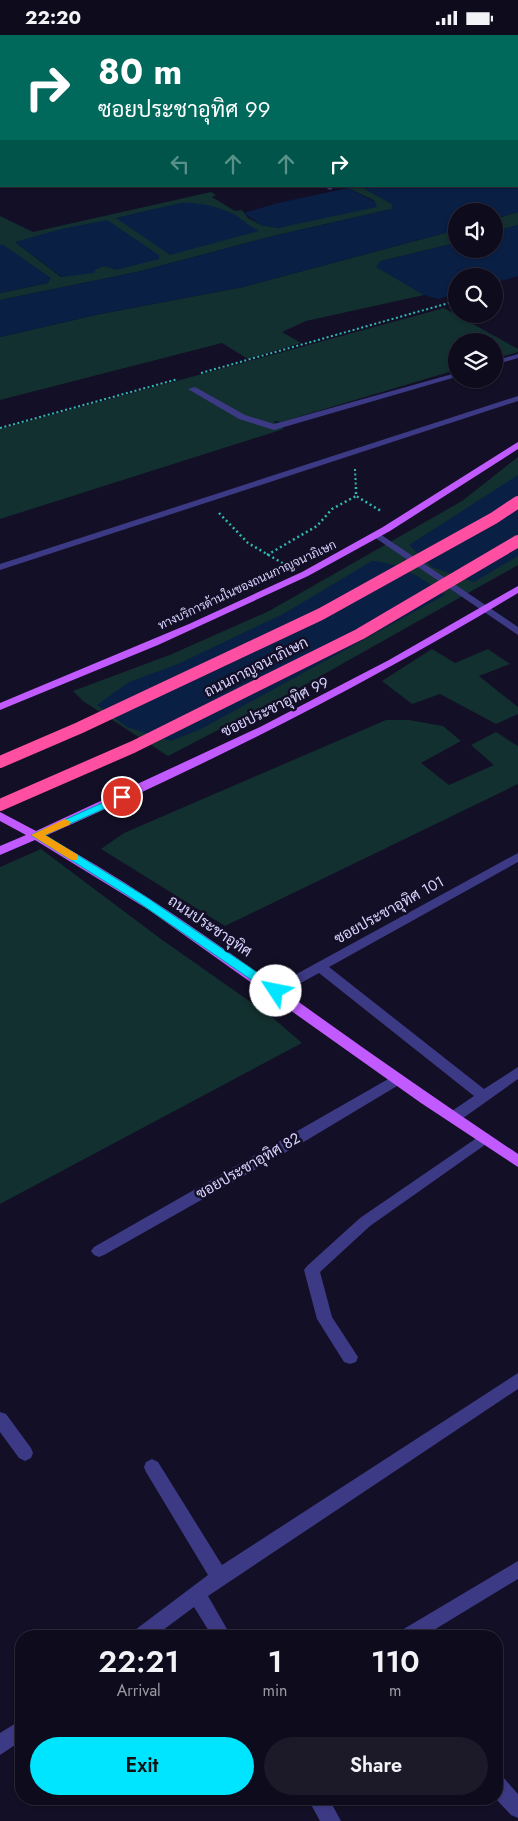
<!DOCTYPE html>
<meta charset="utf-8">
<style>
:root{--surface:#0e0b1c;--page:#1c1929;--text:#f1f3f6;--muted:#9b9ba3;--line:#2e2b3b;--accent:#00e5ff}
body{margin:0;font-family:Jost,Sarabun,sans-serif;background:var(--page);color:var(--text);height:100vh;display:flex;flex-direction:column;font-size:19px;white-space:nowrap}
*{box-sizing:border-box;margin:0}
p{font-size:16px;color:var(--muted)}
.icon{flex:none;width:28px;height:28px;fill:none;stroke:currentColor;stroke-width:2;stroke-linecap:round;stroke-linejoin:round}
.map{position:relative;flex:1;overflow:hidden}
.panel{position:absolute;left:15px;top:1595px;width:488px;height:175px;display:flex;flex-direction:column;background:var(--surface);border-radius:20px;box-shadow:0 1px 4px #0004,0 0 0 1px var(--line)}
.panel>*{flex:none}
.guide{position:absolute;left:0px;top:0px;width:519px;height:152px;box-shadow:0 1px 4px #0004,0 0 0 1px var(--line);background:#00695c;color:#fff;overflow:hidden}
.buttons{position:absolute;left:448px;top:168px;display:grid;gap:10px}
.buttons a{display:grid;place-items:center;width:55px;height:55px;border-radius:50%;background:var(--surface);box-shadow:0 1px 4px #0004,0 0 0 1px var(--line);font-size:25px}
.pin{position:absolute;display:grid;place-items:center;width:42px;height:42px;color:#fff;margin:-21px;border:2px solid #fff;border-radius:50%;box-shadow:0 1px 5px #0007}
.me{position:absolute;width:55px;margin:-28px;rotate:304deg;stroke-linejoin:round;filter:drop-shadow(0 0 4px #0008)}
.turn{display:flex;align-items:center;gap:18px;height:105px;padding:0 15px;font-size:22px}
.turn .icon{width:65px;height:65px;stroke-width:2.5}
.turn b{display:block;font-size:35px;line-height:42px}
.lanes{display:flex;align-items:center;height:48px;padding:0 15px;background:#0003;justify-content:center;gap:25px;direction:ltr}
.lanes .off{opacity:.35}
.eta{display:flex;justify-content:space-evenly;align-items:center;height:85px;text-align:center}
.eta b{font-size:30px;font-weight:600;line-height:35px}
.primary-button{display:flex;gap:10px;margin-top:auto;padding:10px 15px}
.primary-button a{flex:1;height:58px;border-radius:30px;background:var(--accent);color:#111;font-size:20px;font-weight:600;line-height:58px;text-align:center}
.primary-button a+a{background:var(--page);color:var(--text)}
.status{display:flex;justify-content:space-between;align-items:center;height:35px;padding:0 25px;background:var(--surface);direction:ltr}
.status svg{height:14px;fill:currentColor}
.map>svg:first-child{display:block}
</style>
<div class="status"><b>22:20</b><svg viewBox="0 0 49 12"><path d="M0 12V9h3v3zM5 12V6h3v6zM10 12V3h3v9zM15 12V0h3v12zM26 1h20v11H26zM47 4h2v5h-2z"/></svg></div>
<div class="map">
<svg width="518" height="1786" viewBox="0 0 518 1786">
<rect width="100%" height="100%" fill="#130f26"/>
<path fill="#12302f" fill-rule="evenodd" d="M355 151H360L392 169V174L273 201 137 237 0 265V258L48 248 50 243 0 210V181L33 197 211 157 216 160 212 162 235 176 242 175 248 183 261 190 278 193 375 166 348 153ZM182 168H190L240 184 246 191 258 195 134 194 117 183ZM15 207 159 224 105 231 61 242Z
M518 177V190L494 197V184Z
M456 195V208L381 226 377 231 424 260 306 286 282 297 301 308 248 324 222 308 0 365V302L100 279 243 252Z
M444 273 518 314V317L494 324V306H456V335L281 387 273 386 284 394 0 484V394Z
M518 422V530L294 656 168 721 83 666 73 656 172 619 269 576 462 466Z
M432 614 455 628 488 614 510 629 479 641 518 672V679L496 689 440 659 412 669 382 646Z
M386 685H409L443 691 461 706 421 728 449 750 494 730 471 710 496 697 518 711V749L225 891 101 814 124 798Z
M41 814 161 904 272 982 302 1008 0 1169V832Z"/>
<path fill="#0a1f44" d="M518 148V177L494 184V176H456V195L243 252 100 279 0 302V265L137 237 273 201 392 174V169L360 151H518Z
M348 153 375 167 377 172 278 193 261 190 244 178 278 168Z
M181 168C196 167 215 171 229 177 240 181 247 191 259 196L170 220 116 183Z
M107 185 159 220V224L116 235 104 231 95 235 94 238 62 242 15 207 61 194Z
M518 190V241L494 248V241H456V259L438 264 424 260 376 232 381 226 456 208V214H494V197Z
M2 209 51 243 48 248 0 258V210Z
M518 440V521L474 547 432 532 409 510Z
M372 526C401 528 422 543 445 560L201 694 171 706 127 692 97 670 129 647 178 629 283 579Z"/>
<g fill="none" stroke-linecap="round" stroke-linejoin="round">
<path fill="#0a1f44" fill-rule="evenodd" d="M237 0H262L263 1H238Z"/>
<path stroke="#2fb8b0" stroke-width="1" stroke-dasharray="1 2" stroke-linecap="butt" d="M239 0 243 1"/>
<path stroke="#2fb8b0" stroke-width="2" stroke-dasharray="2 2.5" stroke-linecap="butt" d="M201 338 456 266
M0 393 178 344
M355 434 356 454"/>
<path stroke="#2fb8b0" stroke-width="2.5" stroke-dasharray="2 3" stroke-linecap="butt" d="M356 452V461L381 476
M219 478 248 508 284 529
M267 520 317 491 332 474 356 461"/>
<path fill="#3d3a85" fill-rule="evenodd" d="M381 0H391L392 1H383Z
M0 20H1V24H0Z
M1 56V60L0 61V57Z
M0 141H1V145H0Z
M323 151H332L333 153 330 155Z
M518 319V323L494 330V326Z
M456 338V342L274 395 239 384 188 354 195 352 245 380 274 389Z
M518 361V366L0 535V529Z
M377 497 518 592V600L374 502 372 500Z
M518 818V827L329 932 484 1054 518 1032V1044L459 1086H449L447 1082 449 1078 474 1061 319 938 281 959 276 961 269 956 271 953Z
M397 1039 402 1040 404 1044 402 1048 302 1108 104 1220 99 1222 94 1220 91 1216 94 1212Z
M484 1098 489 1099 491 1103 489 1107 370 1191 320 1237 332 1282 358 1322 356 1327 350 1329 344 1327 317 1284 304 1235 307 1231 360 1183Z
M518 1338V1354L208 1561 231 1601H212L194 1572 155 1601H132L135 1595 208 1540 146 1437 144 1432 146 1427 152 1424 158 1427 222 1530Z
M0 1377 6 1379 31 1413 33 1418 31 1423 25 1426 19 1423 0 1397Z
M518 1526V1544L424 1601H399L402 1595Z
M21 1685V1706L0 1720V1698Z
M496 1739 503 1742 518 1759V1783L511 1780 496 1764Z
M308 1764H329L341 1786H320Z"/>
<path fill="#c25bff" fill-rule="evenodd" d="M518 407V414L390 496 308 541 158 610 0 675V668L189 589 302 537 383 492Z
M518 551V558C366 650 208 729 45 801 128 846 206 901 282 955 360 1011 438 1066 518 1119V1132L421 1068 149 875 35 805 0 820V811L26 800 0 786V777L36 796 260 692 389 625Z"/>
<path stroke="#ff4fa3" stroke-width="12" d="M0 727 79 693 321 579 494 483 518 467
M0 770 133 712 360 599 518 506"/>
</g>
<path fill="#00e5ff" stroke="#0095a6" d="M122 759 127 762 126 764 45 800 146 862 280 953V959H272L138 867 31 800Z"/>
<path fill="#f59e0b" d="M65 784 71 787 69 790 45 800 78 820V825H71L31 800Z"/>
<g text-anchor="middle" stroke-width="5" stroke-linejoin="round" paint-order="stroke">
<g font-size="12" fill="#d9d4ff" stroke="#130f26">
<text transform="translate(247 550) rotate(-25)" y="4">ทางบริการด้านในของถนนกาญจนาภิเษก</text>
</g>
<g font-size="15" fill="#d9d4ff" stroke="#130f26">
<text transform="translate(256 632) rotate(-27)" y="5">ถนนกาญจนาภิเษก</text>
<text transform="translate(275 672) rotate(-26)" y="5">ซอยประชาอุทิศ 99</text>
<text transform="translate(389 875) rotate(-29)" y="5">ซอยประชาอุทิศ 101</text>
<text transform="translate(210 891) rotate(34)" y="5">ถนนประชาอุทิศ</text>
<text transform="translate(248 1131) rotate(-30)" y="5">ซอยประชาอุทิศ 82</text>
</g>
</g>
</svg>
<div class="buttons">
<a><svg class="icon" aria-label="sound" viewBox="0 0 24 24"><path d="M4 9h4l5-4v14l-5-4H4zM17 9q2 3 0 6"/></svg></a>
<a><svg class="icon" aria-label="search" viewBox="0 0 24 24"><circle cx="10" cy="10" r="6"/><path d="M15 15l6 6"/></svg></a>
<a><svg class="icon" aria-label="layers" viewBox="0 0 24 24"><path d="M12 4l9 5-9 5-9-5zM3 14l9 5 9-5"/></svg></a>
</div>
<div class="pin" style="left:122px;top:762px;background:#d93025"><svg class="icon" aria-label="arrive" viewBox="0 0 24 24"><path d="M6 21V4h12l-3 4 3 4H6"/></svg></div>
<svg class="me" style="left:276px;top:956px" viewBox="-20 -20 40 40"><circle r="19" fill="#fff"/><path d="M0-13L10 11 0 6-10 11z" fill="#00e5ff"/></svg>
<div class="guide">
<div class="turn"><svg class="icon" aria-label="right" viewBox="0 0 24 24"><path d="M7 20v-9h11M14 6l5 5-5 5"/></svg><div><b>80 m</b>ซอยประชาอุทิศ 99</div></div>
<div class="lanes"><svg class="icon off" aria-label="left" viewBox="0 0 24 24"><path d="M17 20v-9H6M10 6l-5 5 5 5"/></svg><svg class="icon off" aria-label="ahead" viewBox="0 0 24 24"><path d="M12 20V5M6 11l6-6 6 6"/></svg><svg class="icon off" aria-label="ahead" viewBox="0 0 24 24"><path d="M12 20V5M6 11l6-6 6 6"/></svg><svg class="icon" aria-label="right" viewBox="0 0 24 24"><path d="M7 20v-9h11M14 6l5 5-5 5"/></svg></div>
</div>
<section class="panel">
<div class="eta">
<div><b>22:21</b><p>Arrival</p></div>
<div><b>1</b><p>min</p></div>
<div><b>110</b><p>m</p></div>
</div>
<div class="primary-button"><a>Exit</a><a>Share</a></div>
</section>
</div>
